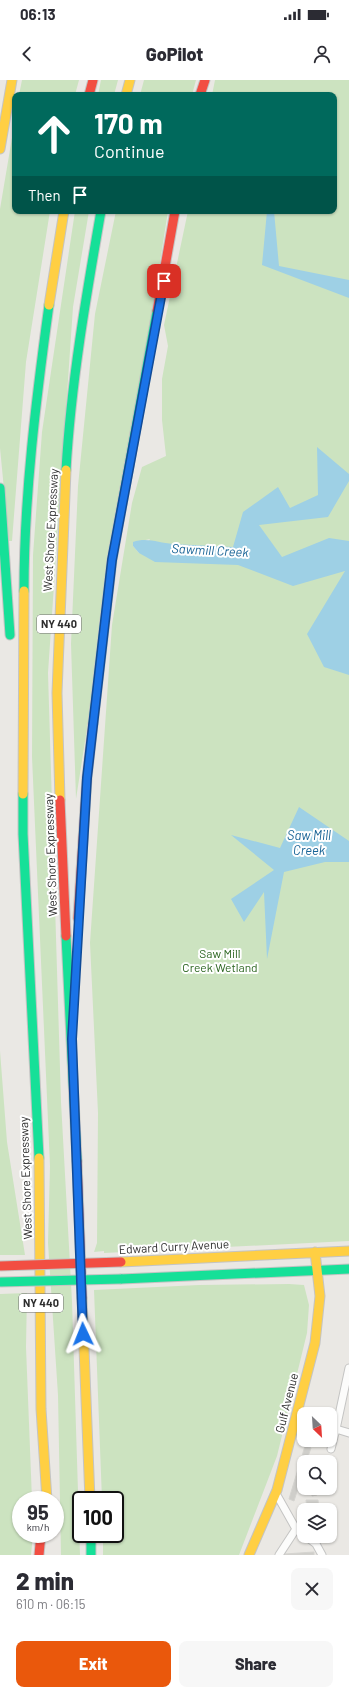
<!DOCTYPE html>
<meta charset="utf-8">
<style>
:root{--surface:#fff;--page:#f7f7f7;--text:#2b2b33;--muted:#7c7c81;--accent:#ea580c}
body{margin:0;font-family:Barlow,sans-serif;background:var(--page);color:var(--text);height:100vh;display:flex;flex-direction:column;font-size:15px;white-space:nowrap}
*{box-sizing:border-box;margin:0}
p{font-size:13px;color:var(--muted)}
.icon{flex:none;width:22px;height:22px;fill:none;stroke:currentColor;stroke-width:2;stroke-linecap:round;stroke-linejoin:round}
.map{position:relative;height:1475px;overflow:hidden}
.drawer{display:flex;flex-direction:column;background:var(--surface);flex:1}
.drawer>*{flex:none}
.banner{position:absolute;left:12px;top:12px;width:325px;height:122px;border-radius:8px;box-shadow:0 1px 3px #0004;background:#00695c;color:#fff;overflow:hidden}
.needle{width:26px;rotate:155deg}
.fabs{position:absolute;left:297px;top:1327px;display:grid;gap:8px}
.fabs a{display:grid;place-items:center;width:40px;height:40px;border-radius:8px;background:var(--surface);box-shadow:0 1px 3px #0004;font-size:20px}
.speed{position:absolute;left:12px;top:1411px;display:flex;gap:8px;font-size:20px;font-weight:700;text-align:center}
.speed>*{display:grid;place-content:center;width:52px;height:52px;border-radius:50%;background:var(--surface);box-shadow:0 1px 3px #0004;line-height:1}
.speed small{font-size:10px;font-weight:400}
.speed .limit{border:2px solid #111;border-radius:6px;background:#fff;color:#111}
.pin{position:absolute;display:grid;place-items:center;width:34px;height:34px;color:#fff;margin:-17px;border-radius:8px;box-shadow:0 2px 6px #0006}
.me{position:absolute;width:44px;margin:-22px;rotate:358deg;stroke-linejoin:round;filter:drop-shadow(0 0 3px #0008)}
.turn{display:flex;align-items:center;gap:14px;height:84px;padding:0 16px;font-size:18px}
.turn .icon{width:52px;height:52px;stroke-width:2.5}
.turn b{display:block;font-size:28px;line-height:34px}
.then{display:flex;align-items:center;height:38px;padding:0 16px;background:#0003;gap:8px;font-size:15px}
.round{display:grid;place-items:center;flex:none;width:42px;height:42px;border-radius:8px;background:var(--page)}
.summary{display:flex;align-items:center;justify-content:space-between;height:68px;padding:0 16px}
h1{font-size:24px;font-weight:800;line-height:30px}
.cta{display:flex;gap:8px;margin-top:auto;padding:8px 16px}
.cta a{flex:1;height:46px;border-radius:8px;background:var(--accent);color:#fff;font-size:16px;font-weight:800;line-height:46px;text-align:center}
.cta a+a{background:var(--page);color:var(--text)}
.status{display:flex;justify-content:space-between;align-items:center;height:28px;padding:0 20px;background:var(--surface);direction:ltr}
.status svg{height:11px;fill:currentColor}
header{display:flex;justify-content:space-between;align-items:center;height:52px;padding:0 16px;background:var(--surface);font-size:18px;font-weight:800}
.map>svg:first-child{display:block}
</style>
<div class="status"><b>06:13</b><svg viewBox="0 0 49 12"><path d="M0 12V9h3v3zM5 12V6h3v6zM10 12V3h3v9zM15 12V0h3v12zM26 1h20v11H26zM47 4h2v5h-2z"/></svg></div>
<header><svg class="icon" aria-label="back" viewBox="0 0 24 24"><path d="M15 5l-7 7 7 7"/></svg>GoPilot<svg class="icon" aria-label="person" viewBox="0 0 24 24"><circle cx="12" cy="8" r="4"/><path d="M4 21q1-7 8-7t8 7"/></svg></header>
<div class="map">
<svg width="349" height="1475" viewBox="0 0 349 1475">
<rect width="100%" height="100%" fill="#eae8e4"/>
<path fill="#cce3c0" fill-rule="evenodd" d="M22 0H79L75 15H19Z
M101 0H118L114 15H98Z
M144 0H196L192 15H140Z
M215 0H349V1161L104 1173V1171L94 1172 97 1163 98 1033 90 863 112 545 132 423 142 387 166 376 162 340V299L168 266 164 245 188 131H334V15H212ZM150 459 139 473 133 466V463Z
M15 40V131H50L26 282 12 461H9L0 368V129Z
M75 131H89L73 227 48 593 61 1022 72 1221 80 1475H61L58 1315 48 1163 50 1086 32 677 33 475 42 352Z
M116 131H168L76 719 71 564 78 406 95 234Z
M0 971 7 1062 25 1175H0Z
M289 1204 304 1205 309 1225 307 1253 277 1376 239 1475H103V1454H115V1420H102L94 1210 199 1205Z
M27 1213 26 1267 32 1420H21V1454H33L31 1475H0V1214Z"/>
<path fill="#9ed0e5" d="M267 131H274L279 186 349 200V218L262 185Z
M317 367 349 394V401L328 437 259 445 282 477 329 458 349 461V595L324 587 307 554 345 491 293 506 238 485 155 482 139 473 133 466V462C147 457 159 463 173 464 193 465 213 466 233 467L243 432 278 407 290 428 318 415Z
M299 727 349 761V782H325L284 792 267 879 264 812 244 842 231 819 274 790 231 755 280 768Z"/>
<path fill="#cfceca" stroke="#d5d4d0" d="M305 1366 311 1368 306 1382H304V1389L294 1421 289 1419Z
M311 1408H316L317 1415 312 1416Z
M306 1420H318L319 1430H307Z
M314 1472V1475H285V1474Z"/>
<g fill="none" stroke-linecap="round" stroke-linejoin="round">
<g stroke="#c4c4c3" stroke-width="9">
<path id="lane" d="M349 1288 336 1349 349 1353
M331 1369 336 1349
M278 1417 296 1449 316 1464 322 1475
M279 1475 296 1449"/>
</g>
<g stroke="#c4c4c3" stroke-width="11">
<path id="fast" d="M66 390C71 303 86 217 101 131
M0 408 10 555
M24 511C24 416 36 320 49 225
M93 644 112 480 157 231
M23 714V754L39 1078
M66 856 77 1081
M121 1199 349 1189
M91 1454V1475"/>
</g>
<g stroke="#c4c4c3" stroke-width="11">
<path id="slow" d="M126 15 130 0
M0 69 12 0
M49 225 64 131
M23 714 24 511
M60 720 57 613 66 390
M39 1078 41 1329 47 1420
M121 1182 349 1171
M82 1218 90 1420
M249 1475 277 1410 315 1263 320 1216 315 1172"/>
</g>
<g stroke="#c4c4c3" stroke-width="11">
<path id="jam" d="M89 15 93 0
M200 15 205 0
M157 231 175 131
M60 720 66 856
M78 838 87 698 93 644
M77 1081 82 1218
M39 1475 41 1454"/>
</g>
<use href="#lane" stroke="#fcfcfb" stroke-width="7"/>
<use href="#fast" stroke="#16e098" stroke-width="9"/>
<use href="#slow" stroke="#ffcf43" stroke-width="9"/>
<use href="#jam" stroke="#f24e42" stroke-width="9"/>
<g stroke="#c4c4c3" stroke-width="11" stroke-linecap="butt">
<path id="fast-bridge" d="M0 1202 121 1199"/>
</g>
<g stroke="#c4c4c3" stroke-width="11" stroke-linecap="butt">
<path id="jam-bridge" d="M0 1186 121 1182"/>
</g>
<use href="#fast-bridge" stroke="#16e098" stroke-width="9"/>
<use href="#jam-bridge" stroke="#f24e42" stroke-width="9"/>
</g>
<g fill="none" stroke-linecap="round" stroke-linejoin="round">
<g stroke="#114b97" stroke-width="10">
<path id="route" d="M83 1254 72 959 87 698 112 480 164 201"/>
</g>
<use href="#route" stroke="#1a73e8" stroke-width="7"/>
</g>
<g text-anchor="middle" stroke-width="4" stroke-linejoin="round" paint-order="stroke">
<g fill="#fff" stroke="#6c6c6c" stroke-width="1">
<rect x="37" y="535" width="44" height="18" rx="3"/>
<rect x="19" y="1214" width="44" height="18" rx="3"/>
</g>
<g font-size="11" font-weight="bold" fill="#2d2d2d">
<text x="59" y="548">NY 440</text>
<text x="41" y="1227">NY 440</text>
</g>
<g font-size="12" fill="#2d2d2d" stroke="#fff">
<text transform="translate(51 450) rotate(-87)" y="4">West Shore Expressway</text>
<text transform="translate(51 775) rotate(-92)" y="4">West Shore Expressway</text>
<text transform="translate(26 1098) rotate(-92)" y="4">West Shore Expressway</text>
<text transform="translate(174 1167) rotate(-3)" y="4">Edward Curry Avenue</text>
<text transform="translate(287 1323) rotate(-76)" y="4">Gulf Avenue</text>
</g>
<g font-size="12" fill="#2c6621" stroke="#fff">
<text x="220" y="878">Saw Mill<tspan x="220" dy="14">Creek Wetland</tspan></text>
</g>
<g font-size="13" font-style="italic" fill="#196496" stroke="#fff">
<text transform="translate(210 470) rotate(3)" y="5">Sawmill Creek</text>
<text x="309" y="760">Saw Mill<tspan x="309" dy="15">Creek</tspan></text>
</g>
</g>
</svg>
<div class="fabs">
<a><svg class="needle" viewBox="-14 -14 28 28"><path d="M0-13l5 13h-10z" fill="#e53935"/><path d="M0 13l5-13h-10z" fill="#7c7c81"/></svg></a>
<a><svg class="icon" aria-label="search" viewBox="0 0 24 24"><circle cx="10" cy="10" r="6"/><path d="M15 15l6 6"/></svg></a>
<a><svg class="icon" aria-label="layers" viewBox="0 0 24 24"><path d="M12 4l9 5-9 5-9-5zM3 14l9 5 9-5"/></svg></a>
</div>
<div class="speed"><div>95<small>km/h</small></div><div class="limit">100</div></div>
<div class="pin" style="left:164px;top:201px;background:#d93025"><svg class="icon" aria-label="arrive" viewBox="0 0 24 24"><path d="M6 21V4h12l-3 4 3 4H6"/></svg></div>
<svg class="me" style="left:83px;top:1254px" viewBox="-20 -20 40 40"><path d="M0-17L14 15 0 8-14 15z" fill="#1a73e8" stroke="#fff" stroke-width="4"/></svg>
<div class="banner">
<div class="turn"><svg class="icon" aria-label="ahead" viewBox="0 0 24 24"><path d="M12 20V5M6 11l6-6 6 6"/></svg><div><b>170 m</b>Continue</div></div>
<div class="then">Then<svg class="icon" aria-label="arrive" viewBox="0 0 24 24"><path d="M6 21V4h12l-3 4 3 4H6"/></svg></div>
</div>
</div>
<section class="drawer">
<div class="summary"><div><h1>2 min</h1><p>610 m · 06:15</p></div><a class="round"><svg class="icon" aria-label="close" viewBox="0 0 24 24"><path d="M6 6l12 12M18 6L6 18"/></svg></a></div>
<div class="cta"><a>Exit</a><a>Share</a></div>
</section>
